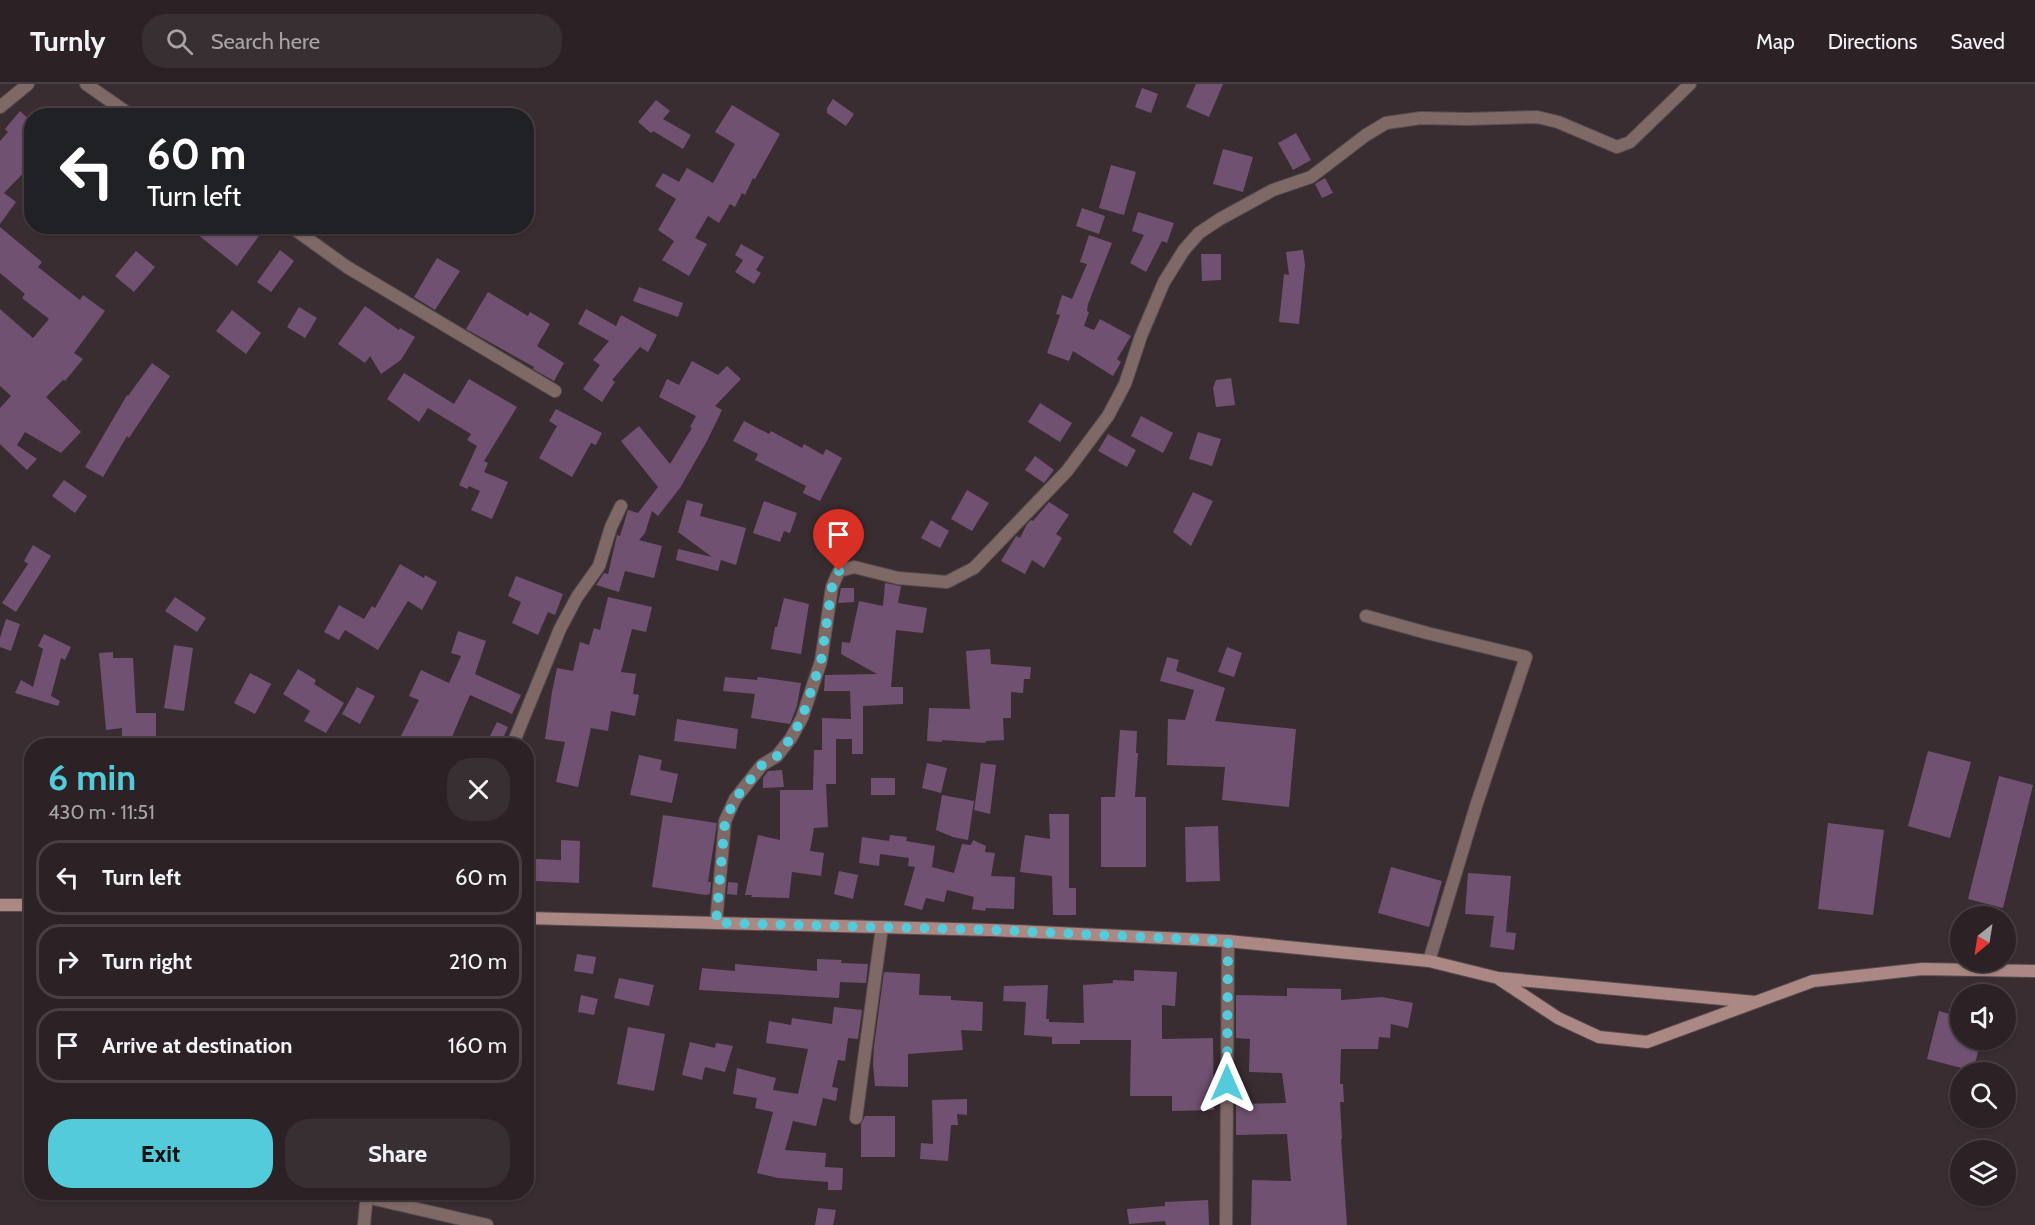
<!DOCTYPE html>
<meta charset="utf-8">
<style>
:root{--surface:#2c2225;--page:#382f32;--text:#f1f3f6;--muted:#a6a4a7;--line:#483f42;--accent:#53cbdb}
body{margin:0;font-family:Cabin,sans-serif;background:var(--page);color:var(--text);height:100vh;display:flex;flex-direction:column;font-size:22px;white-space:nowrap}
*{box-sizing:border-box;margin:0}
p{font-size:20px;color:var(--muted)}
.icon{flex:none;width:33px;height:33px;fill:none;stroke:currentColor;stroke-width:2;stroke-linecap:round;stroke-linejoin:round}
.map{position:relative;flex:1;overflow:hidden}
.panel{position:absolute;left:24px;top:654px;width:510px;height:462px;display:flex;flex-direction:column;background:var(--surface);border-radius:24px;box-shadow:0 2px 4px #0004,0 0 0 2px var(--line)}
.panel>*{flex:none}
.banner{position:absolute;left:24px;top:24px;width:510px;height:126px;border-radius:24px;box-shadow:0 2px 4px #0004,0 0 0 2px var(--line);background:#202124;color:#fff;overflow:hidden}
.needle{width:39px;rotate:210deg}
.fabs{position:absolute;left:1950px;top:822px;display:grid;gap:12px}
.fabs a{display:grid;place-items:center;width:66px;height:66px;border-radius:50%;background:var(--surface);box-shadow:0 2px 4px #0004,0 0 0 2px var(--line);font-size:30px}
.pin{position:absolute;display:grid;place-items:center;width:51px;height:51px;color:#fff;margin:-62px -26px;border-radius:50% 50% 50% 0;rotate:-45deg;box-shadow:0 0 6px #0007}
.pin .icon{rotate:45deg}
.me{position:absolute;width:66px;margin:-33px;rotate:0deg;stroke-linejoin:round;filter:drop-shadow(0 0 4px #0008)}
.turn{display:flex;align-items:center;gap:21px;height:126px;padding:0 24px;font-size:27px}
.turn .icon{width:78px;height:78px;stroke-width:2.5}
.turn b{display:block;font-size:42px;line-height:51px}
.round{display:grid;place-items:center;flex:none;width:63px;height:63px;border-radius:24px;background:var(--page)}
.summary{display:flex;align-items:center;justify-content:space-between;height:102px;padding:0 24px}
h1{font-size:36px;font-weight:800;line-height:45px;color:var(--accent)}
.action{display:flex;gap:12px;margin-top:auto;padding:12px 24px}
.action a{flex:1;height:69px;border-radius:24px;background:var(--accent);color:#111;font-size:24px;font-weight:800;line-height:69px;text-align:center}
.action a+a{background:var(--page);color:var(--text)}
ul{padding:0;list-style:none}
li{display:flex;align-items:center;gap:18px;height:75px;margin:0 12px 9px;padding:0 12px;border:3px solid var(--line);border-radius:24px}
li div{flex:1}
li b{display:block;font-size:22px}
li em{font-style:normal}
header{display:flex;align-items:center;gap:36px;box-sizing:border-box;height:84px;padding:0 30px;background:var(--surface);border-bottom:2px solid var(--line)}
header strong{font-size:28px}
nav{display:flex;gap:33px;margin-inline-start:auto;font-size:21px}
.search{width:420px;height:54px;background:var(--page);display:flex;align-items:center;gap:15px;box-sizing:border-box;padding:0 21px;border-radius:24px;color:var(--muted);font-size:22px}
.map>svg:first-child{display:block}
</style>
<header>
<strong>Turnly</strong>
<div class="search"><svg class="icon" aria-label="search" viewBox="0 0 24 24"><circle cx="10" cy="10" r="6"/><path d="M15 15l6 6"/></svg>Search here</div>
<nav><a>Map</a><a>Directions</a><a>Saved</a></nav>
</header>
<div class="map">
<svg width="2035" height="1141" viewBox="0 0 2035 1141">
<rect width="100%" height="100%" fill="#3a2d31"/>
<path fill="#705171" d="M1196 0H1223L1209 33 1186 23Z
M1142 4 1158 10 1151 29 1135 23Z
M833 15 854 30 846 42 827 29V24Z
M656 16 670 27 663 35 691 51 683 65 653 47 651 49 638 38Z
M732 21 780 50 755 95 753 94 745 111 742 109 735 123 730 120 719 139 708 132 695 154 707 160 689 192 662 176 674 157 658 146 676 115 655 102 663 89 679 98 687 84 713 99 735 60 715 48Z
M20 27 32 38V80L4 109 16 118 0 140V57L8 48 5 45Z
M1296 49 1311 76 1293 86 1278 59Z
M1223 65 1253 73 1243 108 1213 100Z
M1111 81 1136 88 1124 131 1099 124Z
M1325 94 1333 109 1322 114 1315 100Z
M1082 124 1105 132 1099 150 1076 142Z
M1138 128 1174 139 1167 159 1162 157 1146 188 1130 179 1144 151 1132 147Z
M187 142H247L259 152 237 182Z
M0 143 42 178 38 183 80 216 83 211 105 227 74 269 83 275 65 297 63 296 46 313 81 348 61 369 25 348 17 361 37 375 27 386 0 360V324L11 312 0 302V225L33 254 49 235 22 214 25 210 0 189Z
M1089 151 1112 159 1088 220 1087 227 1089 228 1084 242 1094 246 1100 235 1131 252 1117 275 1121 278 1113 292 1073 267 1069 277 1047 269 1060 231 1056 230 1062 211 1072 215 1087 180 1080 178Z
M741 160 764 173 756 186 761 189 754 200 735 188 743 176 735 171Z
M280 166 294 177 271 208 257 198Z
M1303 166 1305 181 1299 240 1279 238 1284 190 1289 191 1286 168Z
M136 167 155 183 134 208 115 192Z
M1201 170H1221V196L1202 197Z
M437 174 460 187 435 226 414 213Z
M639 203 683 219 678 233 633 217Z
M488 208 528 232 530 228 550 240 537 262 564 279 554 297 533 285 534 283 466 245Z
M365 222 399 246 400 244 415 253 401 276 381 290 370 272 365 279 338 260Z
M299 223 317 234 305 254 287 243Z
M586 225 616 242 621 231 657 251 648 268 640 263 612 296 615 298 602 318 583 305 600 281 593 276 609 257 578 240Z
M232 226 261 249 246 270 216 247Z
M692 277 718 291 727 282 741 295 715 322 722 326 707 357 680 404 658 432 652 427 645 449 639 456 662 462 654 494 625 487 619 508 596 501 604 489 608 490 617 451 620 452 628 426 638 429 658 403 621 357 639 342 670 380 692 344 690 343 696 332 659 313 667 295 679 301Z
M152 279 170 292 129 354 127 352 103 393 85 383 127 311 128 312Z
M404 289 454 320 469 295 517 323 484 377 488 379 484 388 508 398 492 435 471 426 480 407 469 402 467 405 459 401 477 362 467 356 471 350 428 324 419 338 387 315Z
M1231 294 1235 321 1216 323 1213 304 1216 296Z
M1040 319 1072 339 1060 358 1028 338Z
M556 325 602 349 596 361 591 359 572 393 539 374 557 342 549 337Z
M1141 332 1173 349 1163 369 1131 352Z
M744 337 769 350 771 347 802 364 804 360 823 371 826 365 842 374 820 417 803 409 806 402 755 376 758 370 733 357Z
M1198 348 1221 355 1212 382 1189 375Z
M1108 350 1136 366 1127 383 1098 367Z
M1035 372 1054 386 1044 399 1025 386Z
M64 396 87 412 75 429 52 412Z
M967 406 989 419 972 447 951 435Z
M1193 408 1213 417 1191 462 1173 448Z
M687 416 703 420 700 432 746 444 736 481 721 476 718 487 676 476 678 465 712 473 678 448Z
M764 417 797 429 790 449 784 447 780 458 753 449Z
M1049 418 1069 431 1056 450 1062 454 1044 484 1032 476 1025 490 1001 477 1016 452 1020 454 1027 440 1031 436 1033 437Z
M830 427 850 433 839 471H836L835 444 825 443Z
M931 436 949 447 940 464 921 454Z
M33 461 51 472 16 528 2 519 28 480 24 477Z
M400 480 424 494 425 491 437 498 422 526 408 517 378 566 345 546 339 556 324 548 339 521 364 535 372 522 375 524Z
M516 492 563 510 555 531 548 528 538 551 512 539 521 518 508 512Z
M885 499 901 502 898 519 927 524 923 549 896 546 891 603H903V620L863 622V670H852V655H836V700H826L828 743 814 744 810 767 824 769 821 792 792 788 789 814 751 813 752 811H745L758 751 780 756V706H813L814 666H822V634L851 635 850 607H824L825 591 877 590 841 570 842 558 850 559 859 517 883 522Z
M841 504H854V518L838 519Z
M175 513 206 534 197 548 165 527Z
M608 513 652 523 646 548 632 545 621 588 636 590 633 610 639 611 635 632 611 627 608 647 591 644 578 703 556 698 565 658 545 655 552 608 557 584 573 587 580 558 589 561 594 544 600 546Z
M784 514 809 520 801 570 771 565 775 543H777Z
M6 535 20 540 11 567 0 563V554Z
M458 547 486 557 475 590 521 611 512 630 470 611 448 662H396L419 616 409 612 421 586 449 599 461 572 451 569Z
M44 550 71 563 65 576 61 574 51 612 60 617 58 622 15 609 21 596 33 603 43 565 38 562Z
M174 561 193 564 184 627 164 624Z
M1227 563 1242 569 1234 593 1218 588Z
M990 565 991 580 1031 583 1030 595H1024L1023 609 1011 608V634H1003L1004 656 986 657 985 659 942 656V658L927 657 929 624 970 625 966 567Z
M113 568V574H133L136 629H156V662H122V644L106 646 99 569Z
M1167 573 1179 576 1176 587 1225 604 1215 637 1296 645 1289 723 1222 716 1225 683 1167 681 1168 635 1185 636 1194 606 1160 597Z
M298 585 316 596 314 600 344 619 326 649 304 637 310 627 283 610Z
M250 589 271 600 255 630 234 619Z
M725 593 757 596 758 593 801 599 797 622 790 640 751 634 755 610 723 607Z
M357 603 375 612 360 640 342 630Z
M677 635 738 645 736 665 674 657Z
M497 638 508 643 504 652 507 653 504 662H485Z
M1120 646 1137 647 1136 669H1138L1135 713H1146V783H1101V713H1115Z
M1928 667 1971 678 1950 754 1908 742Z
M639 671 662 676 660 686 678 690 672 719 630 711Z
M927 679 947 684 941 709 922 704Z
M981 679 996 681 990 730 974 726Z
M782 686 784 703 763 704V694L768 687Z
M1999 692 2033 701 2003 824 1968 815Z
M871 694H895V711H871Z
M942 711 974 717 968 756 953 753 936 746Z
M1049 730H1069V804H1076V831H1053L1052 792 1020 788 1025 751 1050 755Z
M663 731 717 739 708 798H711L710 810 706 811 652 803Z
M1828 739 1884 746 1873 831 1818 825Z
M1218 742 1220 797 1186 798 1185 743Z
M890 751 907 753 906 757 935 762 932 783 954 789 962 760 971 761 973 756 986 762 985 768 995 769 991 792 1015 793 1014 825 986 824 985 827 972 825 974 813 947 806 944 818 926 814 922 826 904 821 915 783 908 782 909 774 880 770 879 782 859 779 862 753 889 757Z
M561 756 580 757 579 799 536 797V775L561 776Z
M1391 783 1442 797 1429 843 1378 829Z
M839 787 858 791 853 815 834 810Z
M1468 789 1511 792 1506 848 1516 849 1514 866 1490 863 1494 832 1465 830Z
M728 798 738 799 737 811 727 810Z
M577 870 596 873 593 890 574 887Z
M817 875 842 876 841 879 868 880 866 899 840 898 839 914 699 906 702 884 735 887V880L817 887Z
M1134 886 1177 888 1175 922 1162 921V955L1213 954 1214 1026 1172 1027V1012H1130L1131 956H1080V960H1052V953L1024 951 1026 918 1003 917 1004 902 1048 901 1046 935H1049V938L1084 939 1083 901 1113 899V896L1134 897Z
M884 888 920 890 919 911 951 912V916L983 918 982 947 961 946 963 966 908 970V1003L875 1002 873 980 874 962Z
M619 894 654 901 649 922 614 914Z
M1287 904 1341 905V916L1382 913 1413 919 1408 944 1391 940 1390 954 1379 953 1378 965H1341L1340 1000H1343L1344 1018H1340L1342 1055H1341L1347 1141H1251L1252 1096 1291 1097 1287 1050 1236 1051V1020L1286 1019 1282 989 1249 988 1250 955 1236 954V911L1287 912Z
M581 911 598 915 594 931 578 928Z
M834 923 862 926 858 955 848 954 845 977 838 976 832 1003 838 1004 836 1017 823 1014 816 1042 793 1037 785 1066 826 1069 825 1083 843 1084 842 1106H828V1098L778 1094 757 1089 773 1028 755 1024 757 1014 733 1010 737 984 776 994 773 1006 798 1010 808 965 766 959 769 937 791 941 792 934 832 940Z
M1939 927 1960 933V956H1981L1973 987 1927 975Z
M628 943 665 950 654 1007 617 1000Z
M690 958 715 964 716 959 733 962 725 988 705 983 702 996 682 991Z
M967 1015V1031L957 1030 958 1041H951L948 1077 920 1075 921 1059 933 1060 932 1016Z
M865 1032H895V1073H861V1040Z
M1208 1116 1209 1141H1166L1165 1137 1129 1140 1127 1125 1165 1122V1118Z
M818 1124 836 1126 833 1141H815Z"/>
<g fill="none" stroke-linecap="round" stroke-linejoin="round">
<g stroke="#584c4f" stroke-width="14">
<path id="minor" d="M86 0 132 32
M0 23 28 0
M290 142 347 183 555 307
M1366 532 1427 549 1526 573 1476 722 1429 877
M512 662 560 545 577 513 599 482 611 443 621 422
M716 839 725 737 735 715 762 681 777 672 791 654 802 634 821 577 832 503 839 487 854 483 898 494 947 498 974 484 1067 387 1108 332 1125 300 1141 252 1164 198 1184 166 1199 149 1220 135 1273 106 1311 93 1366 51 1386 39 1421 34 1467 35 1537 33 1558 38 1617 63 1630 58 1690 0
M856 1034 882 843
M366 1113 487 1141
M364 1141 367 1108
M1226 1141 1228 857"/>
</g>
<g stroke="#584c4f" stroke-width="14">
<path id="secondary" d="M0 821H32
M526 834 992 846 1228 857 1429 877 1498 894 1755 918
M1499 895 1558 934 1599 953 1647 958 1813 897 1922 885 2035 887"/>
</g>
<use href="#minor" stroke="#7f6967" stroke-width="12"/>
<use href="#secondary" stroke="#ab8884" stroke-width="12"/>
</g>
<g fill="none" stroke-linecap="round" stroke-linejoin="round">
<path stroke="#53cbdb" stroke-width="10" stroke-dasharray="0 18" d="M839 487 832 503 821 577 802 634 791 654 777 672 762 681 735 715 725 737 716 839 992 846 1228 857 1227 999"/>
</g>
</svg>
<div class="fabs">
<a><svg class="needle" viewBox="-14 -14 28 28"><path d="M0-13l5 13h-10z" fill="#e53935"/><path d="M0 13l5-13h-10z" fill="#a6a4a7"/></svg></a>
<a><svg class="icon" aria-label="sound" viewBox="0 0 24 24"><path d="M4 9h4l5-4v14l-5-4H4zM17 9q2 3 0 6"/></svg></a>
<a><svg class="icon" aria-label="search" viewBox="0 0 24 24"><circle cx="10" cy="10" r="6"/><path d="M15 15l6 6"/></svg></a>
<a><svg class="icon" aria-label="layers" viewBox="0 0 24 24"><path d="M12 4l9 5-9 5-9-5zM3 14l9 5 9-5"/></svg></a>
</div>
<div class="pin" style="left:839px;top:487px;background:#d93025"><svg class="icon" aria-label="arrive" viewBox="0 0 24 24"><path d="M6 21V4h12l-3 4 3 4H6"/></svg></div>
<svg class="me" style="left:1227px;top:999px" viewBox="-20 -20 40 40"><path d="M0-17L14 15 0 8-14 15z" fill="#53cbdb" stroke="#fff" stroke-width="4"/></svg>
<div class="banner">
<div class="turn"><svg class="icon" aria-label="left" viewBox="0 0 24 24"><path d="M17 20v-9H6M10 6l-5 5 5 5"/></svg><div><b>60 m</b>Turn left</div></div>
</div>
<section class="panel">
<div class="summary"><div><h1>6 min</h1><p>430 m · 11:51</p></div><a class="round"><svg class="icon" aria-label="close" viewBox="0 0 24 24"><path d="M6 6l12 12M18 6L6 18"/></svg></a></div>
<ul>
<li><svg class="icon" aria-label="left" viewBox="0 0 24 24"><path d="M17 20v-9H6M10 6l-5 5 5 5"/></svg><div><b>Turn left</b></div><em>60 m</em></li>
<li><svg class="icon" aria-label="right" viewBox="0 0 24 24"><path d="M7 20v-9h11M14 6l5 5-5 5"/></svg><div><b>Turn right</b></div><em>210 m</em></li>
<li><svg class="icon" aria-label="arrive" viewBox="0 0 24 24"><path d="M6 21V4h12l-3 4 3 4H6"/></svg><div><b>Arrive at destination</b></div><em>160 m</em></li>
</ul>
<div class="action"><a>Exit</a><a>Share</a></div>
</section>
</div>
